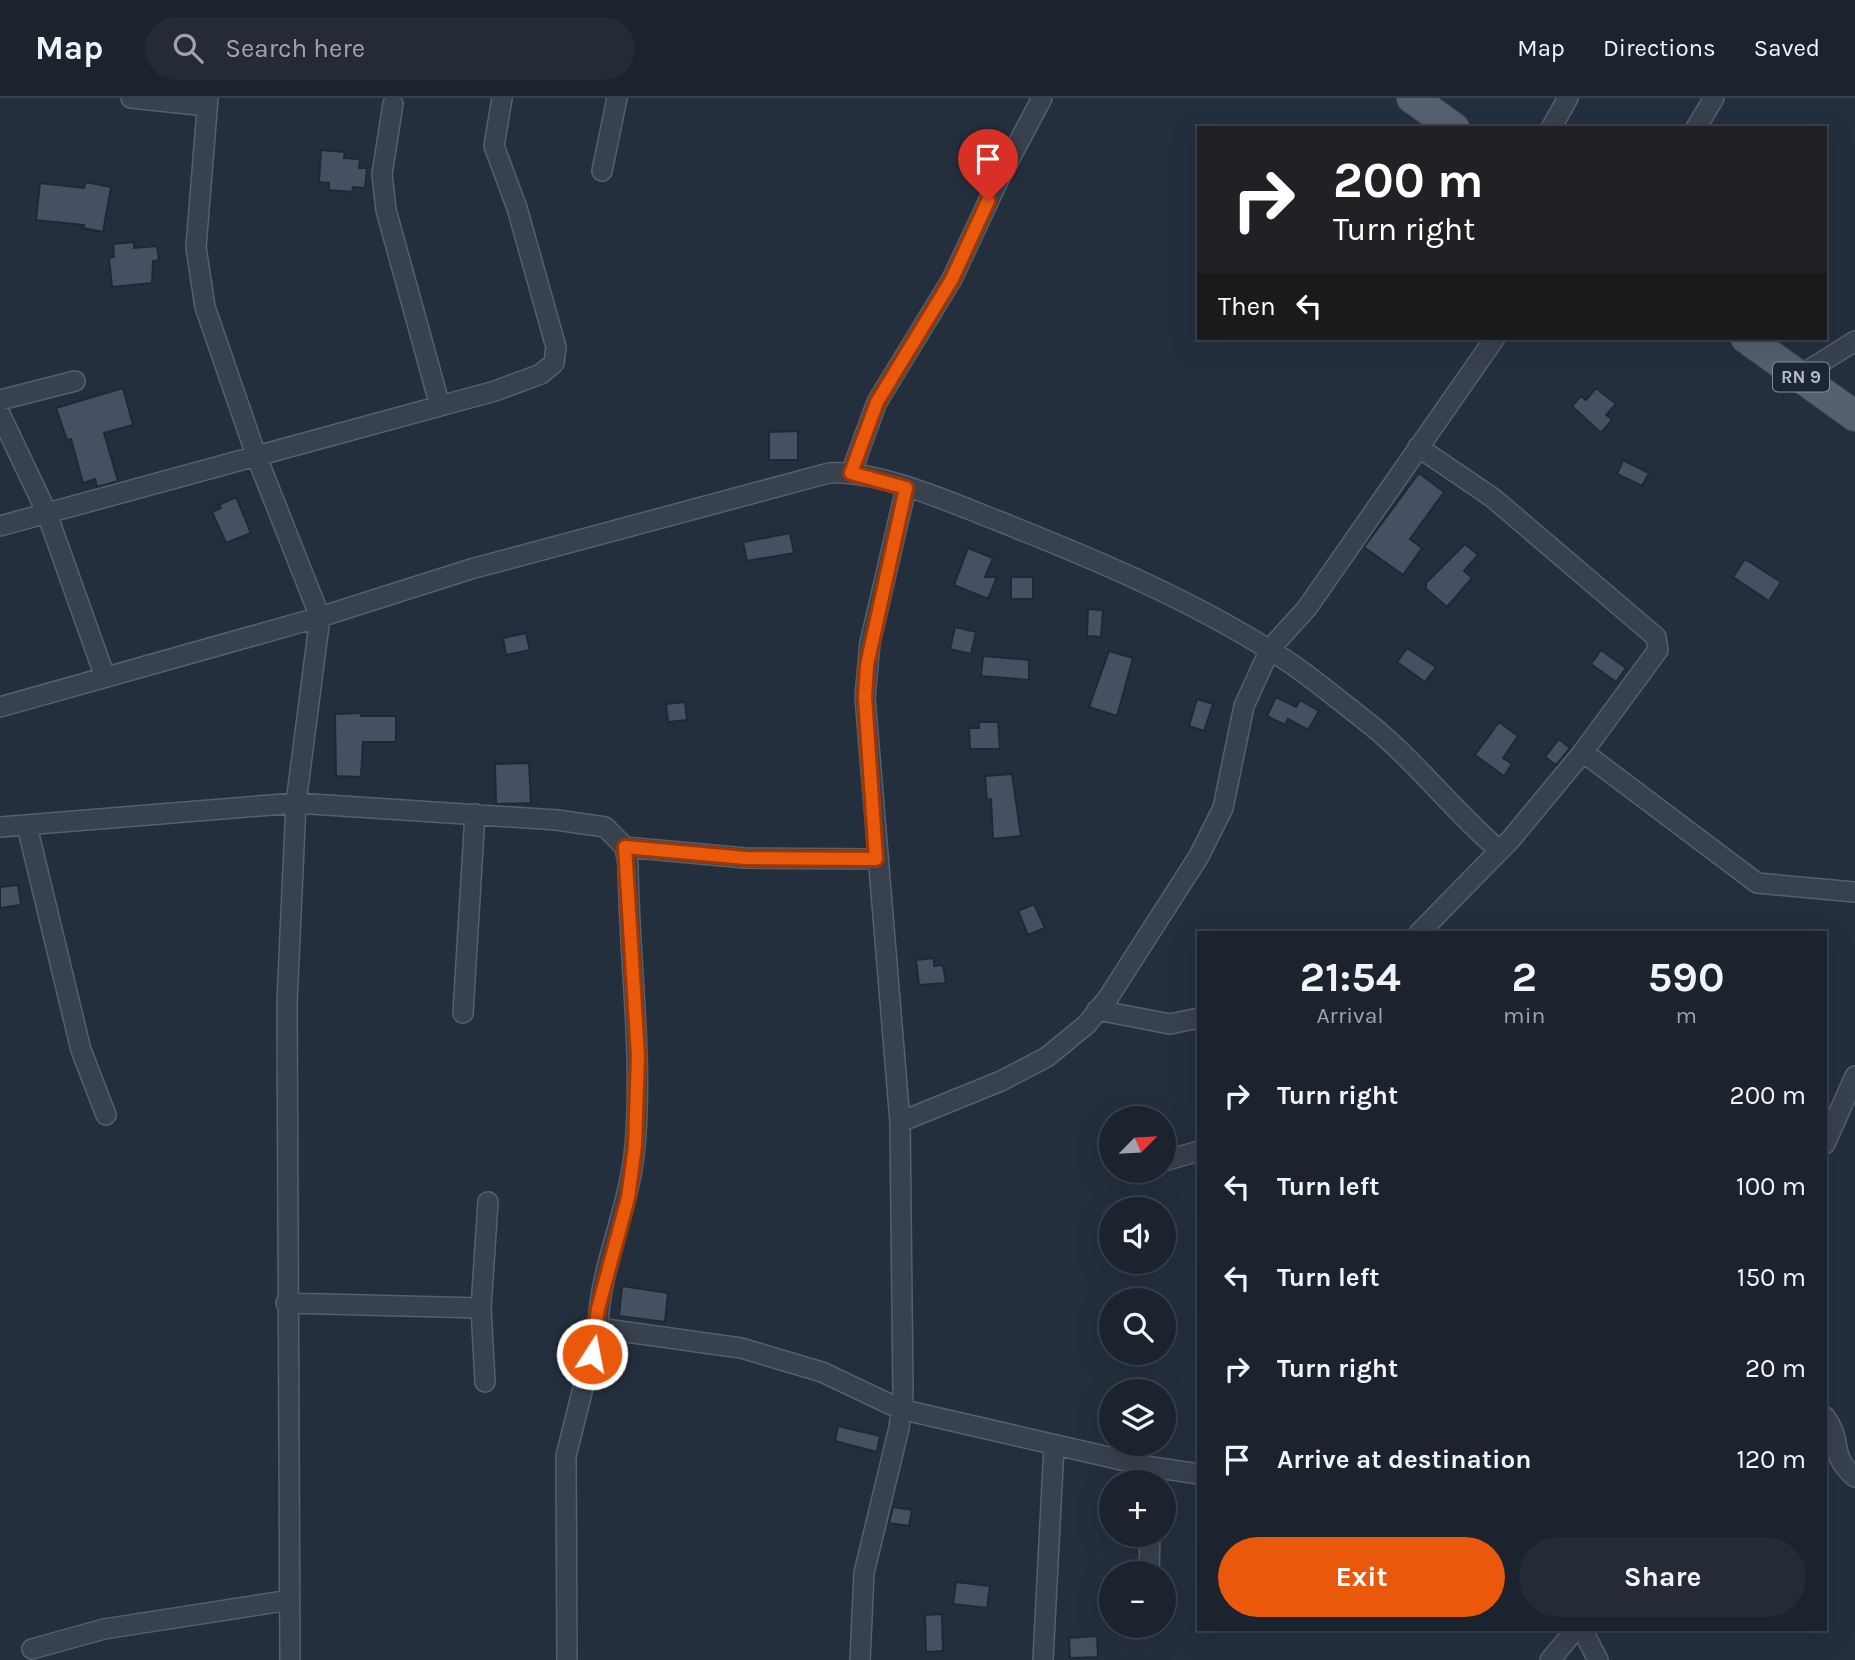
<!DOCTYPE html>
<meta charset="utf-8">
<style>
:root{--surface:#1b232e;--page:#242b36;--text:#f1f3f6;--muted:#a0a4aa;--line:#39404a;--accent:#ea580c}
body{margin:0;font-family:Karla,sans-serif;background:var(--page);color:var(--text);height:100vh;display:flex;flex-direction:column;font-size:26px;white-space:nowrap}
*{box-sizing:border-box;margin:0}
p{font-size:23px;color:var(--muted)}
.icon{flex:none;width:38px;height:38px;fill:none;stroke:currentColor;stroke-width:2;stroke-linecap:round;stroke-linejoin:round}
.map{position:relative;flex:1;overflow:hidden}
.panel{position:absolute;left:1197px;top:833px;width:630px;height:700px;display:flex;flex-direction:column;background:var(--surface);border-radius:0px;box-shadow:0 7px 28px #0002,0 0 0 2px var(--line)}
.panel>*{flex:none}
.hud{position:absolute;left:1197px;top:28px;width:630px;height:214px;border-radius:0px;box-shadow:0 7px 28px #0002,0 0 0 2px var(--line);background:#202124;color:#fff;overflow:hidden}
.needle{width:46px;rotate:66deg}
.tools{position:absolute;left:1099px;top:1008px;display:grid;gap:14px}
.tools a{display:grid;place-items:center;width:77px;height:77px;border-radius:50%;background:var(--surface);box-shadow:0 7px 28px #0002,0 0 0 2px var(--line);font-size:35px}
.pin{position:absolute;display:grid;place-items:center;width:60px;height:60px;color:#fff;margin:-72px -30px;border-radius:50% 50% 50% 0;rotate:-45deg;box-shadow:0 0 7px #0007}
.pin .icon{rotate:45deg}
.me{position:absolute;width:77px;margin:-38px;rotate:11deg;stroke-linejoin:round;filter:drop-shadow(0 0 5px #0008)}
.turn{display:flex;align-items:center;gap:24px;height:147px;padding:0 21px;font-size:32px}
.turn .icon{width:91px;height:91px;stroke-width:2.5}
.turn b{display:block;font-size:49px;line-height:60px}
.then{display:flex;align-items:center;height:66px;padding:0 21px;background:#0003;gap:14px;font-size:26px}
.eta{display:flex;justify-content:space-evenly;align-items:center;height:119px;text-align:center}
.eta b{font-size:42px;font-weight:700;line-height:49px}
.cta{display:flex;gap:14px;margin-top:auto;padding:14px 21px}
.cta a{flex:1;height:80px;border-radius:42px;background:var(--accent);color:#fff;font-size:28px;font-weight:700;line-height:80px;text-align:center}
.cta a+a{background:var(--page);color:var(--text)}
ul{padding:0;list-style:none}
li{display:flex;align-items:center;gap:21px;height:91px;padding:0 21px}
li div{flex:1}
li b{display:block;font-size:26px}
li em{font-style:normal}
header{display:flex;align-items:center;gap:42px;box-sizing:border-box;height:98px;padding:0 35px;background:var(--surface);border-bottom:2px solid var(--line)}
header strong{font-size:33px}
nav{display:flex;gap:38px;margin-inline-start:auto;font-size:24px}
.search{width:490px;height:63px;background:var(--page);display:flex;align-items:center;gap:18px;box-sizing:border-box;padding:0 24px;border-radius:38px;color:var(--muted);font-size:26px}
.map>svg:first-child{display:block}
</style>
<header>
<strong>Map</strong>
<div class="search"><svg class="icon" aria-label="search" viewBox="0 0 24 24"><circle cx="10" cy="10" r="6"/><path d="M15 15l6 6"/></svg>Search here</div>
<nav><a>Map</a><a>Directions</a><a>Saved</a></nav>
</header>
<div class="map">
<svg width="1855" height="1562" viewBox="0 0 1855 1562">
<rect width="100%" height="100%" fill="#242f3e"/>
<path fill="#455162" stroke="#1f2835" stroke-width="2" d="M321 52 345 54 344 60 360 61 359 70H367L365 90 353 89 352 94 329 92V85L319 84Z
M86 84 111 89 103 134 83 130 84 127 36 122 40 85 84 90Z
M134 144V150L157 148 159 162 153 163 152 185 112 189 109 160 114 159 113 146Z
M123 290 133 327 104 335 118 383 97 389 95 381 83 385 71 341 67 342 56 310Z
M1596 290 1616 306 1606 317 1612 322 1601 335 1572 308 1581 298 1586 302Z
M798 333V362H769V334Z
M1623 362 1649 375 1642 388 1617 376Z
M1419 375 1444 394 1410 441 1422 450 1403 477 1364 449Z
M236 399 251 435 226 445 212 414 221 410 219 407Z
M790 435 794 455 747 463 743 444Z
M1465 446 1478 457 1464 473 1472 480 1447 509 1426 491V485Z
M968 450 993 460 985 479H997L988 501 954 487Z
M1745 461 1781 484 1769 503 1733 479Z
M1011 479H1033V501H1011Z
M1088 511 1103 512 1101 539 1087 538Z
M955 529 976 534 971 556 950 551Z
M526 535 530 552 506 557 503 540Z
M1407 550 1436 569 1425 584 1397 564Z
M1601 552 1626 570 1616 584 1591 566Z
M1109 553 1133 560 1117 618 1089 609Z
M983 558 1029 562V582L981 578Z
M1276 599 1296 609 1300 602 1319 613 1308 632 1288 621 1285 627 1267 618Z
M1197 601 1213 606 1204 633 1189 628Z
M685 604 687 622 668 624 666 606Z
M361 615V618H396V644H363L361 679 336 678 335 616Z
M979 624H998L1000 651H970L969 630H979Z
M1499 624 1518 638 1503 660 1512 666 1504 678 1475 657Z
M1559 641 1570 650 1556 667 1545 659Z
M529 665 531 705 496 706 495 666Z
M1012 676 1021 738 993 741 991 701 987 702 985 678Z
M18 787 21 807 0 810V789Z
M1034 806 1045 830 1028 837 1018 813Z
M934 860V868L943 867 946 885 919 887 916 862Z
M622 1188 668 1195 665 1224 619 1218Z
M838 1328 880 1338 877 1354 835 1343Z
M893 1409 912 1412 909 1428 889 1425Z
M956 1484 990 1488 987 1510 953 1506Z
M942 1516 943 1553 926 1554 925 1517Z
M1097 1538 1098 1559 1070 1560 1069 1540Z"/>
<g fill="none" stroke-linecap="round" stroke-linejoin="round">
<g stroke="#565f6c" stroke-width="22">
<path id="minor" d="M131 0 207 8
M208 0 196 149 205 209 256 357 320 519 296 705 287 904 290 1562
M393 6 382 76 386 112 440 308
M1551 30 1568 0
M1696 30 1714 0
M602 73 617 0
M1799 278 1855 243
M0 302 75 283
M0 316 46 413 105 579
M1418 349 1493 400 1656 539 1658 552 1583 654
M851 375 877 304 952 181 997 85 1042 0
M0 428 495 293 541 276 554 265 556 249 517 110 494 48 502 0
M0 609 320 519 471 471 829 375C877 372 950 404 996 422 1089 459 1183 498 1268 551 1301 570 1332 597 1362 620 1413 659 1451 711 1499 752
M27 728 81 952 106 1017
M0 729 296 705 557 722 605 729 625 749 628 767C629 861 643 954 635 1048 630 1110 599 1170 598 1230L741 1250 822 1274 900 1311 1152 1369 1199 1376
M625 749 745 760 876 761
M1419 835 1511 741 1583 654 1757 785 1855 794
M1097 912 1170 926 1199 920
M463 915 475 716
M900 1024 1001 983 1047 959 1087 926 1108 900 1199 758 1223 710 1244 608 1270 551 1307 510 1495 240
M1825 1046 1855 978
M1164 1063 1199 1053
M286 1205 481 1210
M485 1284 481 1210 488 1104
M1825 1319C1844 1344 1828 1357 1855 1379
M1149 1475 1150 1437
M1582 1531 1598 1562
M32 1551 104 1531 290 1502
M567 1562 566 1358 598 1230
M860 1562 864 1475 899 1330 903 1296 900 1024 865 599 870 545 906 390
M1043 1562 1054 1348
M1550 1562 1576 1531"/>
</g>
<g stroke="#414a57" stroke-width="32">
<path id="primary" d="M1412 0 1454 30
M1746 240 1855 318"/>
</g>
<use href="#minor" stroke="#38414e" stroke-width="19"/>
<use href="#primary" stroke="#56606e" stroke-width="30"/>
</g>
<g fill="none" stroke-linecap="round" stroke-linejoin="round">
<g stroke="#983908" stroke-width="18">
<path id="route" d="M592 1256 598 1211 628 1100 635 1048 638 958 625 749 745 760 876 761 865 599 867 567 906 390 851 375 877 304 952 181 988 103"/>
</g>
<use href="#route" stroke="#ea580c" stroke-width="12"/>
</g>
<g text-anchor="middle" stroke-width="6" stroke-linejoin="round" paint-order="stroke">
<rect fill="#1d2633" stroke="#878f9c" stroke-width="2" x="1773" y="264.5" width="56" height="29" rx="5"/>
<g font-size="18" font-weight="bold" fill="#b4bcc9">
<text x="1801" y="285">RN 9</text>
</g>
</g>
</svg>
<div class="tools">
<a><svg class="needle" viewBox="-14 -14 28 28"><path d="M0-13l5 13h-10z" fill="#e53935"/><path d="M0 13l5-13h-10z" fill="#a0a4aa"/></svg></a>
<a><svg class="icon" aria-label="sound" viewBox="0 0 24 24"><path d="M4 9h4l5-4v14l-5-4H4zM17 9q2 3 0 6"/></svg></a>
<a><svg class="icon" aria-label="search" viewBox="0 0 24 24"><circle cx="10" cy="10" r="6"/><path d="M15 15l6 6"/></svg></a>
<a><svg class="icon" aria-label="layers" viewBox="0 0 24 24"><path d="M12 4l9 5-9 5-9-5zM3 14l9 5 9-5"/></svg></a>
<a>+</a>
<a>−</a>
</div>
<div class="pin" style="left:988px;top:103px;background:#d93025"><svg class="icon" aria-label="arrive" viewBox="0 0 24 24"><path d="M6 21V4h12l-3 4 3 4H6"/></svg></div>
<svg class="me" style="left:592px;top:1256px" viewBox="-20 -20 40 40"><circle r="17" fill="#ea580c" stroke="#fff" stroke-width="3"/><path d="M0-11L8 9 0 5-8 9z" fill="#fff"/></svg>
<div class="hud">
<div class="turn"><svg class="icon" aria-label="right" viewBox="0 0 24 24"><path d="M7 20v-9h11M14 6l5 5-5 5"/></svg><div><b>200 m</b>Turn right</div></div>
<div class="then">Then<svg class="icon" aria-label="left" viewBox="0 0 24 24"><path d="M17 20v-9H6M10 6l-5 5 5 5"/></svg></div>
</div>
<section class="panel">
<div class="eta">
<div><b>21:54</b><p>Arrival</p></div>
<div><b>2</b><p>min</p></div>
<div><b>590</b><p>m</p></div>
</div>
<ul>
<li><svg class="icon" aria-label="right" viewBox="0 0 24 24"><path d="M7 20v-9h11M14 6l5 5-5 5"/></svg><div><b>Turn right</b></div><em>200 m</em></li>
<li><svg class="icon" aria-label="left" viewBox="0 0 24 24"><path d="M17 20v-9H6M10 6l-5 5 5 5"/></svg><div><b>Turn left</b></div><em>100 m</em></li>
<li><svg class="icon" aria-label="left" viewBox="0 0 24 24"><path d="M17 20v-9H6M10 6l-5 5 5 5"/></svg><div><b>Turn left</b></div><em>150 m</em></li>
<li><svg class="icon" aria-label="right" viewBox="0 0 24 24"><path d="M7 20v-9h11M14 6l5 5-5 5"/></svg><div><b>Turn right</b></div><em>20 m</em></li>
<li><svg class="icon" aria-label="arrive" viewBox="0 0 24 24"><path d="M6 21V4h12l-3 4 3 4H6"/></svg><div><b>Arrive at destination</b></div><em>120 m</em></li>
</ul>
<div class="cta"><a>Exit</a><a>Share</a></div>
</section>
</div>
